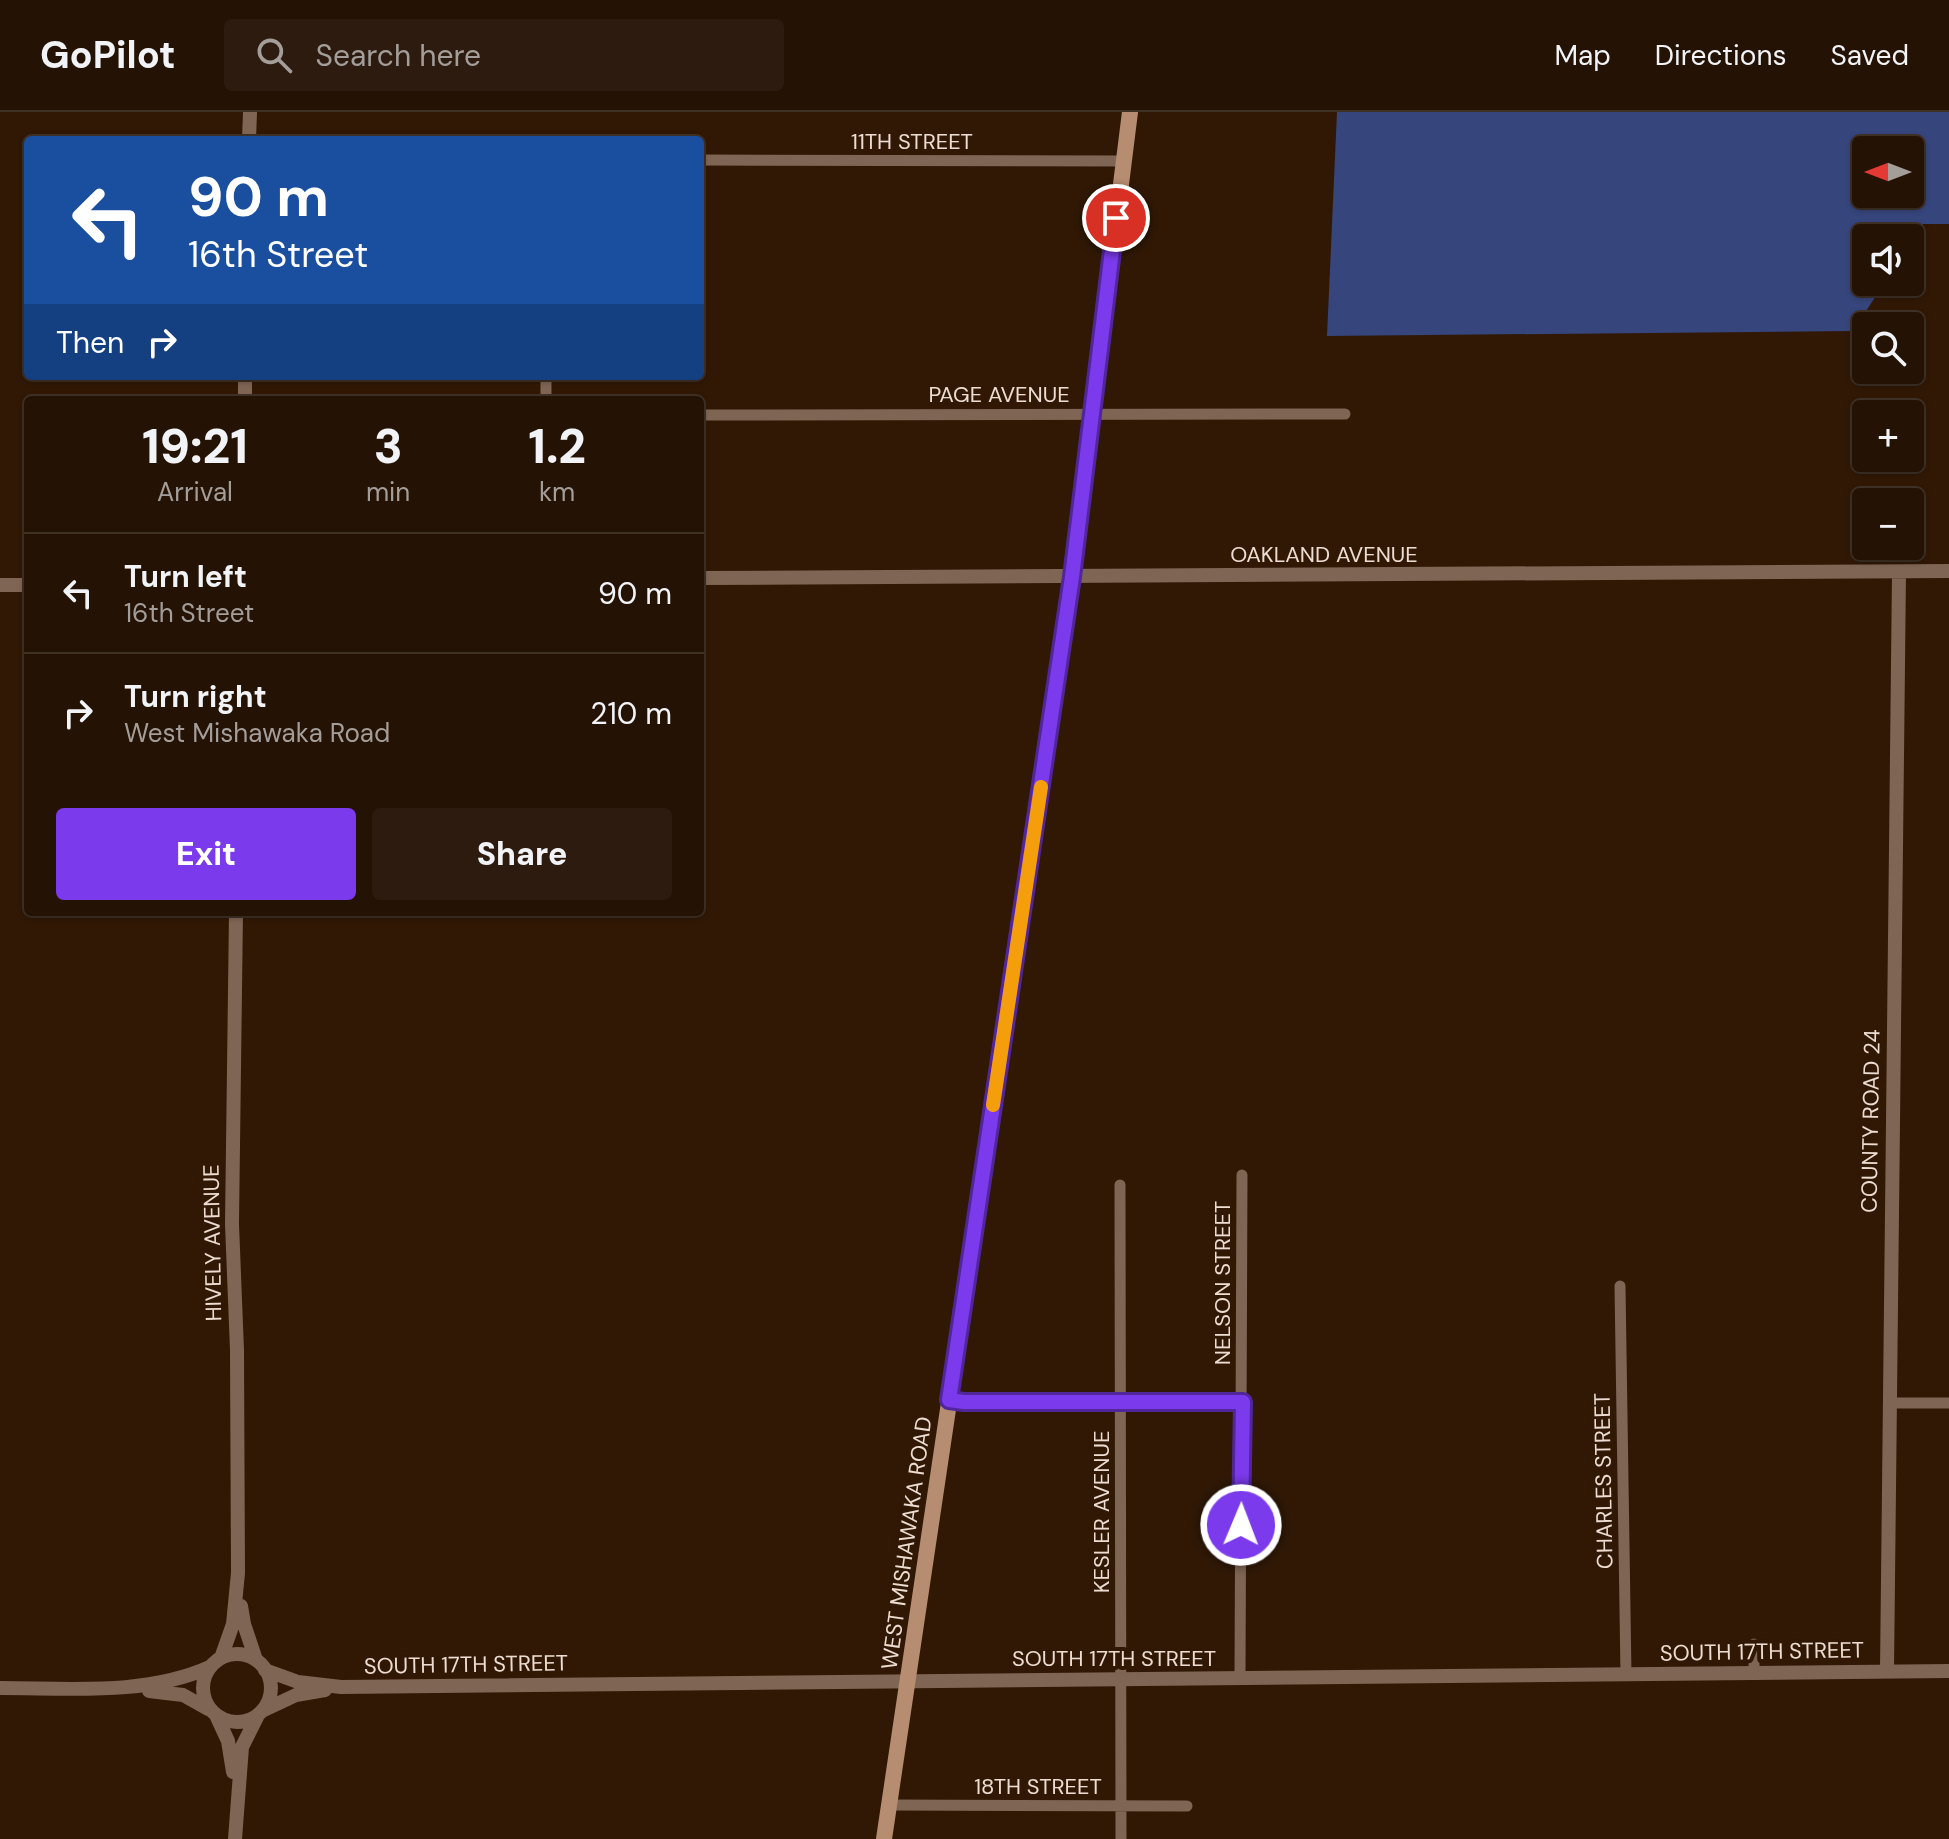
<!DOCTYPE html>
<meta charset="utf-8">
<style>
:root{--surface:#241204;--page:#2c1b0e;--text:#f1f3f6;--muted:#a39e9a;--line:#413226;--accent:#7c3aed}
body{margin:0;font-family:"DM Sans",sans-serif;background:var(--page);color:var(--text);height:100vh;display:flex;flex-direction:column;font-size:30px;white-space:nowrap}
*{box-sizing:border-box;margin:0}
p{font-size:26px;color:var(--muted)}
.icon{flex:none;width:44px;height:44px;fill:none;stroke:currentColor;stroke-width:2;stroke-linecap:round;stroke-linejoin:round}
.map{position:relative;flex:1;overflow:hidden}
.side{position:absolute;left:24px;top:284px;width:680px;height:520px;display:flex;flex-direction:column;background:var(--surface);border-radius:8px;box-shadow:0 2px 6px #0004,0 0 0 2px var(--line)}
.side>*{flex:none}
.banner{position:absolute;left:24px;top:24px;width:680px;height:244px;border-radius:8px;box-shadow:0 2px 6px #0004,0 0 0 2px var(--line);background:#1a4fa0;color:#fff;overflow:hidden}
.needle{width:52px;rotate:270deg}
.controls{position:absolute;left:1852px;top:24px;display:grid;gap:16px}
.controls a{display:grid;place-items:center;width:72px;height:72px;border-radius:8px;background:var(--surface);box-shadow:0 2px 6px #0004,0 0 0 2px var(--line);font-size:40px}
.pin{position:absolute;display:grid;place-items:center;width:68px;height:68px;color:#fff;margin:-34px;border:4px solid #fff;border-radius:50%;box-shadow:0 2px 8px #0007}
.me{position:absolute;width:88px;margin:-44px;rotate:1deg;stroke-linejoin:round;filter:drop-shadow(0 0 6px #0008)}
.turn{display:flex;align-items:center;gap:28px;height:168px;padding:0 32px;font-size:36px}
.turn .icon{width:104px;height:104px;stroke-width:2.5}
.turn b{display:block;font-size:56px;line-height:68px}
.then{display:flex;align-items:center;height:76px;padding:0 32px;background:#0003;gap:16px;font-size:30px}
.eta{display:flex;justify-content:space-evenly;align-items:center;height:136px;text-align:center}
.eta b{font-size:48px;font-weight:800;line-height:56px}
.cta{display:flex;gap:16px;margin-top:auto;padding:16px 32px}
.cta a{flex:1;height:92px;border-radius:8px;background:var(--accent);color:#fff;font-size:32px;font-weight:800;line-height:92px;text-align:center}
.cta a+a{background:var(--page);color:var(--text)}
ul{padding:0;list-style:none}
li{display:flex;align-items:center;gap:24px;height:120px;padding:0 32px;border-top:2px solid var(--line)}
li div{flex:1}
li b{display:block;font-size:30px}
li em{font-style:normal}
header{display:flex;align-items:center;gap:48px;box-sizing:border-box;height:112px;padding:0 40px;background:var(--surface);border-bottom:2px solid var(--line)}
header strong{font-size:38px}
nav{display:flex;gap:44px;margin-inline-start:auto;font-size:28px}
.search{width:560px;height:72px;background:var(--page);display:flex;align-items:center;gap:20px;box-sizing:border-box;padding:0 28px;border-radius:8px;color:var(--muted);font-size:30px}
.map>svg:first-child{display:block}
</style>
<header>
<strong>GoPilot</strong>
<div class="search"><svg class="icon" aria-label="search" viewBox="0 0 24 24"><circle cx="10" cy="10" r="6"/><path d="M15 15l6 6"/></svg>Search here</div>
<nav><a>Map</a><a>Directions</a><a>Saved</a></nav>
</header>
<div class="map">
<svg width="1949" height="1727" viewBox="0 0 1949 1727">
<rect width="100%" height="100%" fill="#301805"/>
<path fill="#36457c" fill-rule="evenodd" d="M1337 0H1949V112H1923L1910 132V126H1866V170H1885L1853 219 1327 224ZM1866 38H1910V82H1866Z"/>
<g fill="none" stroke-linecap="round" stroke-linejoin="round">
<path stroke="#7f6554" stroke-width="11" d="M700 48 1124 49
M546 288V264
M700 303 1345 302
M1120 1073 1121 1727
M1620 1174 1626 1563
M949 1288 964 1290H1243
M1889 1291H1949
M1754 1561V1532
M1240 1567 1242 1063
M889 1693 1187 1694"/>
<path stroke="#7f6554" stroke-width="14" d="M249 28 250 0
M245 288V264
M700 466 1949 459
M0 473H28
M241 1494 244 1512 256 1548
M203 1576a34 34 0 1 1 68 0a34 34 0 1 1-68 0Z
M221 1546 233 1512 238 1461 237 1238 232 1112 236 800
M265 1558 298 1570 341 1575 1949 1559
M1887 1559 1899 460
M0 1576C70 1576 145 1584 210 1555
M149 1579 183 1583 208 1597
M262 1599 296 1583 325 1578
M216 1603 228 1629 233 1660
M235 1727 242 1635 258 1603"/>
<path stroke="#b78d71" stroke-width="16" d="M884 1727 1072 465 1130 0"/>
</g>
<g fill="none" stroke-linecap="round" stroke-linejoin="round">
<g stroke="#51269a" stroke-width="20">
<path id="route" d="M1116 106 1072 465 949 1288 964 1290H1243L1241 1413"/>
</g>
<use href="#route" stroke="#7c3aed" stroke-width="14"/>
<path stroke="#f59e0b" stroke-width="14" d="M993 993 1041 675"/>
</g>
<g text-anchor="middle" stroke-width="8" stroke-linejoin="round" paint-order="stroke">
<g font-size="22" fill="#eddcd1" stroke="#301805">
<text x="912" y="37">11TH STREET</text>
<text x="999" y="290">PAGE AVENUE</text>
<text x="1324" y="450">OAKLAND AVENUE</text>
<text transform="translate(1870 1009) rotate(-89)" y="8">COUNTY ROAD 24</text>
<text transform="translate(212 1131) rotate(-91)" y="8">HIVELY AVENUE</text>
<text transform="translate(1222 1171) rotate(-90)" y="8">NELSON STREET</text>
<text transform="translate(1603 1369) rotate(-91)" y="8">CHARLES STREET</text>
<text transform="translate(1101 1400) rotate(-90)" y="8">KESLER AVENUE</text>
<text transform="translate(906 1431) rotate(-82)" y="8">WEST MISHAWAKA ROAD</text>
<text transform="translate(1762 1539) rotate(-1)" y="8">SOUTH 17TH STREET</text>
<text x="1114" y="1554">SOUTH 17TH STREET</text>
<text transform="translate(466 1552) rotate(-1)" y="8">SOUTH 17TH STREET</text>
<text x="1038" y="1682">18TH STREET</text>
</g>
</g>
</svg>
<div class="controls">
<a><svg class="needle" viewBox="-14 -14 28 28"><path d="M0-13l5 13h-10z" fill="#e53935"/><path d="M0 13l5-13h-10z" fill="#a39e9a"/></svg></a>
<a><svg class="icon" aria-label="sound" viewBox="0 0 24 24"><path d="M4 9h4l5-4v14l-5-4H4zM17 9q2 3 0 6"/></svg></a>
<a><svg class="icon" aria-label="search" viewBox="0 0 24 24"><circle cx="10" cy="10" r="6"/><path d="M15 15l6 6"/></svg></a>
<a>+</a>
<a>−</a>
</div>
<div class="pin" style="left:1116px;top:106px;background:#d93025"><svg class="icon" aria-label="arrive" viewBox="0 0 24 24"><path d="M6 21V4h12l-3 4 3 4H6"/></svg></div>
<svg class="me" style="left:1241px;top:1413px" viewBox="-20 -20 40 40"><circle r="17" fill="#7c3aed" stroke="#fff" stroke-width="3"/><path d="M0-11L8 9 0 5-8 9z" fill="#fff"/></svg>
<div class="banner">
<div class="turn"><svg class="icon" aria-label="left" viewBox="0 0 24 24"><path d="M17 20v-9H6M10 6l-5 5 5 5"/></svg><div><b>90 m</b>16th Street</div></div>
<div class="then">Then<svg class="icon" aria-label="right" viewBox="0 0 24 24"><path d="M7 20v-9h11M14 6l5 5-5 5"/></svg></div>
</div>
<section class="side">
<div class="eta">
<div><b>19:21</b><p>Arrival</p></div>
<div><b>3</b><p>min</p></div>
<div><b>1.2</b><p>km</p></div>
</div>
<ul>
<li><svg class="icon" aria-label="left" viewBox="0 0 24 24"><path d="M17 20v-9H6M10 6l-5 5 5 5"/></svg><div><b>Turn left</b><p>16th Street</p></div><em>90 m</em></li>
<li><svg class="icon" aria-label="right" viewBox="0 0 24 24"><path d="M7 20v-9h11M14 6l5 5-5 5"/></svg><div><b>Turn right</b><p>West Mishawaka Road</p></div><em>210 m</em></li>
</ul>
<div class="cta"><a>Exit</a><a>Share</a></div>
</section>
</div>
